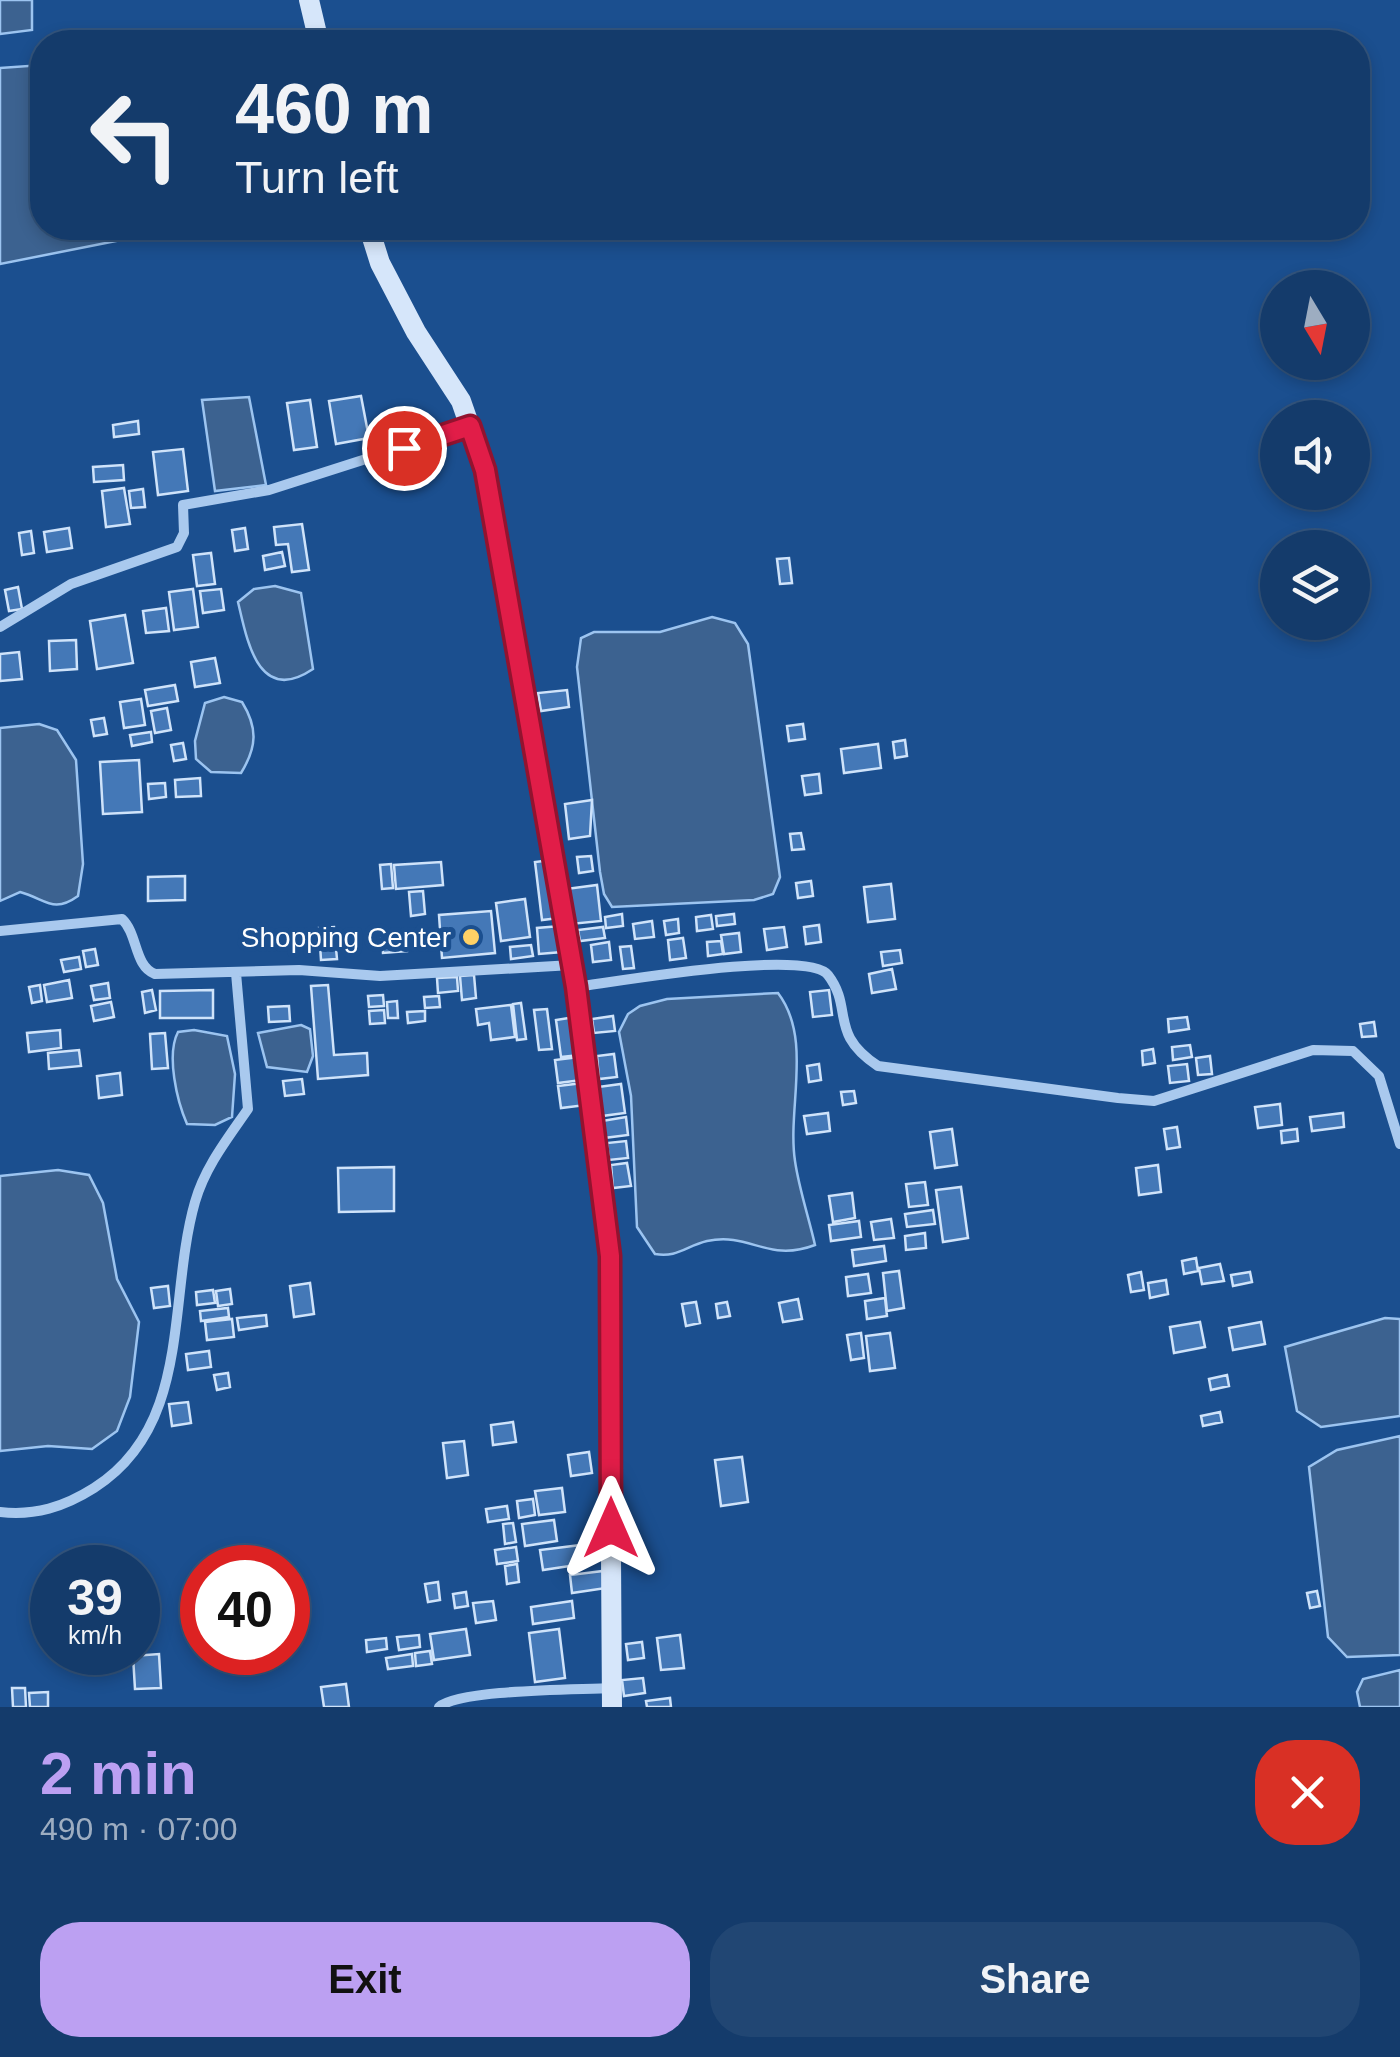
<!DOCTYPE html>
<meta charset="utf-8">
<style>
:root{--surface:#143b6b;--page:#214673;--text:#f1f3f6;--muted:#9dadc1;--line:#33557e;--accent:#bca0f2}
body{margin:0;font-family:Arial,sans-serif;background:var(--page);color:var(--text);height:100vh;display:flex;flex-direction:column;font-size:38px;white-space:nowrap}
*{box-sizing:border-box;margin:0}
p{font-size:32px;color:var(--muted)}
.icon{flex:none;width:55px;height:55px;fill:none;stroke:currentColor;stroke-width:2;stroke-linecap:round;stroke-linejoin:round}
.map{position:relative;height:1707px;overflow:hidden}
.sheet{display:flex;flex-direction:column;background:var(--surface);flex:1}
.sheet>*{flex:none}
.guide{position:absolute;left:30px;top:30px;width:1340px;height:210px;border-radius:40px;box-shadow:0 5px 15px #0003,0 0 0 2px var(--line);background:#143b6b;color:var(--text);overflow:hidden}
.needle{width:65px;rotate:170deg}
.buttons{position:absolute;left:1260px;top:270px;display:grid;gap:20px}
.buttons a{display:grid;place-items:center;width:110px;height:110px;border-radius:50%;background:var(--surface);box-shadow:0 5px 15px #0003,0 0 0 2px var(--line);font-size:50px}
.speed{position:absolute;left:30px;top:1545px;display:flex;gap:20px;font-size:50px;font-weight:700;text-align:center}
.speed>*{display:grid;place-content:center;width:130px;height:130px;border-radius:50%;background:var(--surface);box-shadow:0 5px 15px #0003,0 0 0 2px var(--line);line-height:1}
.speed small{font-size:25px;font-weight:400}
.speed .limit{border:15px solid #d22;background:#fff;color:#111}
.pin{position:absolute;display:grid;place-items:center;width:85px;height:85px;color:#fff;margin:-42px;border:5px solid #fff;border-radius:50%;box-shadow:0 2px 10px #0007}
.me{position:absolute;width:110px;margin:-55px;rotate:0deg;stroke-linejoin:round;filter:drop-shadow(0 0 8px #0008)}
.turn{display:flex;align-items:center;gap:35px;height:210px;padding:0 40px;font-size:45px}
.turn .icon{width:130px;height:130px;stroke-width:2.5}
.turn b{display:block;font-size:70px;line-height:85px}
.round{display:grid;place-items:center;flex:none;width:105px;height:105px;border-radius:40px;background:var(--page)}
.summary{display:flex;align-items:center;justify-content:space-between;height:170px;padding:0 40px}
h1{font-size:60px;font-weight:700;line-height:75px;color:var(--accent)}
.button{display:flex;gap:20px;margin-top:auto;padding:20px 40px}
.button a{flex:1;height:115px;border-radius:40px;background:var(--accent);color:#111;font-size:40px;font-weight:700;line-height:115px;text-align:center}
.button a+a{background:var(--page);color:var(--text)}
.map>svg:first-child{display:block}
</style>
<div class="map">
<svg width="1400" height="1707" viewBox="0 0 1400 1707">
<rect width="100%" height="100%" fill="#1b4f8f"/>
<path fill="#3c6290" stroke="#9cc4f0" stroke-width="2.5" d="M0 0H32V30L0 34Z
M42 65V228H114L116 241 0 264V68Z
M249 397 266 485 215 491 202 400Z
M275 586 301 593 313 669C258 706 247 640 238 602L254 589Z
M712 617 735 623 748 644 780 877 773 894 754 900 612 907 604 894 600 872 577 667 581 638 594 632H660Z
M224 697 242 702C258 728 257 747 241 773L211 772 196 759 195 741 205 703Z
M39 724 57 730 76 760 83 864 78 896C53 914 46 899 20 892L0 901V728Z
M778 993C813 1039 787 1108 795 1161 799 1189 809 1218 815 1245 767 1263 751 1232 707 1241 686 1246 677 1258 655 1254L637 1227 631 1096 619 1032 628 1014 640 1006 667 999Z
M301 1025 310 1029 313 1056 307 1072 267 1067 258 1033Z
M194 1030 227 1036 235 1074 232 1117 215 1125 187 1124C177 1101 166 1055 178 1032Z
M58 1170 89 1175 103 1203 117 1279 139 1322 130 1397 117 1431 92 1449 48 1446 0 1451V1176Z
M1385 1318 1400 1319V1416L1321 1427 1297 1411 1285 1347Z
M1400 1436V1655L1347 1657 1328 1637 1309 1467 1337 1450Z
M1400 1670V1707H1360L1357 1692 1363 1679Z"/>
<path fill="#4478b7" stroke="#cfe3fa" stroke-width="2.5" d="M139 228H161L162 236 141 239Z
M361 396 369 438 336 444 329 401Z
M310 400 317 447 294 450 287 403Z
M138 421 139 434 114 437 113 425Z
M183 449 188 491 158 495 153 452Z
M123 465 124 480 94 482 93 467Z
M124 488 130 524 106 527 102 491Z
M143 489 145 507 131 508 129 491Z
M302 524 309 570 292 572 288 544 276 545 274 527Z
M69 528 72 548 47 552 44 532Z
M245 528 248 549 235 551 232 530Z
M31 531 34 553 22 555 19 533Z
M282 552 285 566 265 570 263 556Z
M211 553 215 584 197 586 193 555Z
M789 558 792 583 780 584 777 559Z
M18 587 22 609 9 611 5 590Z
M193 589 198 627 174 630 169 592Z
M221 589 224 610 203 613 200 591Z
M166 608 169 631 146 633 143 611Z
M125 615 133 663 97 669 90 621Z
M76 640 77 669 50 671 49 641Z
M19 652 22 679 0 681V654Z
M215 658 220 683 195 687 191 662Z
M175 685 178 701 148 706 145 690Z
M567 690 569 707 541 711 538 693Z
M141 699 145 725 124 728 120 702Z
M167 708 171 730 155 733 151 711Z
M104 718 107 734 94 736 91 720Z
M803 724 805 739 789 741 787 726Z
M151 732 152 742 132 746 130 735Z
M905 740 907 756 895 758 893 742Z
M183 743 186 759 174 761 171 745Z
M878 744 881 768 844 773 841 749Z
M139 760 142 812 103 814 100 762Z
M819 774 821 793 805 795 802 776Z
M200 778 201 796 176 797 175 780Z
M165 783 166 797 149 799 148 784Z
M592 800 590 836 569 839 565 804Z
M801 833 804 849 792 850 790 834Z
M591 856 593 871 579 873 577 857Z
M552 860 559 918 542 920 535 862Z
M441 862 443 885 396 889 394 865Z
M391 864 393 888 382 889 380 865Z
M185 876V900L148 901V877Z
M811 881 813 896 798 898 796 883Z
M891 884 895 919 868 922 864 887Z
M597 885 601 921 571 924 566 889Z
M423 891 425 914 411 916 409 892Z
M525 899 530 937 501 941 496 903Z
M491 911 495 953 442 958 439 915Z
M622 914 623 926 606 928 605 917Z
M734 914 735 924 717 926 716 916Z
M711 915 713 929 697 931 696 917Z
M678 919 679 933 666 935 664 921Z
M652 921 654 937 635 939 633 924Z
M819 925 821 942 806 944 804 927Z
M560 926 562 952 539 954 537 928Z
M334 927 337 959 321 960 319 928Z
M603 927 605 938 580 941 578 930Z
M784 927 787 947 767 950 764 929Z
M739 933 741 952 724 954 721 935Z
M406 935 407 951 383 953 382 937Z
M683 938 686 958 670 960 668 940Z
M721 941 723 954 708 956 707 942Z
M609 942 611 960 593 962 591 945Z
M531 945 533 956 511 959 510 947Z
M631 946 634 968 623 969 620 947Z
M95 949 98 965 86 967 83 951Z
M900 950 902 963 883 966 881 952Z
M79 957 81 969 64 972 61 960Z
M892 969 896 989 872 993 869 974Z
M474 975 476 998 462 1000 460 976Z
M457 977 458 991 438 993 437 978Z
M69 980 72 998 47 1002 44 985Z
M108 983 110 998 94 1000 91 986Z
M40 985 42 1001 32 1003 29 987Z
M328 985 334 1055 367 1053 368 1075 318 1079 311 986Z
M152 990 156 1010 145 1013 142 992Z
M213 990V1018H160V991Z
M829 990 832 1015 813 1017 810 992Z
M383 995 384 1006 369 1007 368 996Z
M439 996 440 1007 425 1008 424 997Z
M397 1001 398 1018H388L387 1002Z
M111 1002 114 1017 94 1021 91 1006Z
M521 1003 526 1039 517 1040 513 1004Z
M511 1005 515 1037 491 1040 489 1023 478 1025 476 1009Z
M289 1006 290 1021 269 1022 268 1007Z
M547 1009 552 1049 539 1050 534 1010Z
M384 1010 385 1023 370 1024 369 1011Z
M425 1011V1021L408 1023 407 1012Z
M613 1016 615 1031 594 1033 592 1019Z
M575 1017 580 1055 561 1057 556 1020Z
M1187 1017 1189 1029 1169 1032 1168 1019Z
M1374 1022 1376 1036 1362 1037 1360 1024Z
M60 1030 61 1048 29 1052 27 1033Z
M165 1033 168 1068 152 1069 150 1034Z
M1190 1045 1192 1057 1173 1060 1172 1047Z
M1153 1049 1155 1063 1143 1065 1142 1051Z
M79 1050 81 1066 49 1069 48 1053Z
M614 1054 617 1077 599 1079 597 1056Z
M1210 1056 1212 1074 1198 1075 1196 1058Z
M579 1057 582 1080 558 1083 555 1060Z
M819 1064 821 1080 809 1082 807 1066Z
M1187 1064 1189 1081 1170 1083 1168 1066Z
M120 1073 122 1095 99 1098 97 1076Z
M302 1079 304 1094 285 1096 283 1081Z
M583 1083 586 1105 561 1108 558 1086Z
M621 1084 625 1113 602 1116 598 1087Z
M854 1091 856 1103 843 1105 841 1092Z
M1280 1104 1282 1125 1258 1128 1255 1107Z
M828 1113 830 1131 807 1134 804 1116Z
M1343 1113 1344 1127 1312 1131 1310 1117Z
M626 1117 628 1135 604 1138 602 1121Z
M1177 1127 1180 1147 1167 1149 1164 1129Z
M952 1129 957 1165 935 1168 930 1132Z
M1297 1129 1298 1141 1282 1143 1281 1131Z
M626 1141 628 1158 609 1160 607 1143Z
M627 1163 631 1186 613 1188 611 1165Z
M1158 1165 1161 1192 1139 1195 1136 1168Z
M394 1167V1211L339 1212 338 1168Z
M925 1182 928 1205 909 1207 906 1184Z
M961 1187 968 1238 943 1242 936 1190Z
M852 1193 855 1218 833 1222 829 1196Z
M933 1210 935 1224 907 1227 905 1214Z
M891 1219 894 1238 874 1240 871 1222Z
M859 1221 861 1237 831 1241 829 1225Z
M925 1233 926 1248 906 1250 905 1236Z
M884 1246 886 1261 854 1266 852 1250Z
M1196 1258 1198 1271 1184 1274 1182 1261Z
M1220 1264 1224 1281 1202 1284 1199 1268Z
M899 1271 904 1308 887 1311 883 1273Z
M1141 1272 1144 1290 1131 1292 1128 1275Z
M1250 1272 1252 1282 1233 1286 1231 1275Z
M868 1274 871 1293 848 1296 846 1277Z
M1166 1280 1168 1294 1150 1298 1148 1283Z
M310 1283 314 1314 294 1317 290 1286Z
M168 1286 170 1306 154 1308 151 1288Z
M230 1289 232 1304 218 1306 216 1291Z
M213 1290 215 1303 197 1305 196 1292Z
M885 1298 887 1316 867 1319 865 1301Z
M798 1299 802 1319 783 1322 779 1303Z
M696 1302 700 1323 686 1326 682 1304Z
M727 1302 730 1316 718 1318 716 1304Z
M228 1308 229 1317 201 1321 200 1311Z
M266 1315 267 1326 239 1330 237 1318Z
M232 1319 234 1337 207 1340 205 1322Z
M1200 1322 1205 1347 1174 1353 1170 1327Z
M1261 1322 1265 1344 1233 1350 1229 1328Z
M861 1333 864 1358 851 1360 847 1335Z
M890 1333 895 1368 870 1371 866 1336Z
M209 1351 211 1367 188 1370 186 1354Z
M228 1373 230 1387 217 1390 214 1375Z
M1227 1375 1229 1386 1211 1390 1209 1379Z
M188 1402 191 1423 172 1426 169 1404Z
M1220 1412 1222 1422 1203 1426 1201 1416Z
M513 1422 516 1442 493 1445 491 1425Z
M464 1441 468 1475 447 1478 443 1443Z
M589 1452 592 1473 571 1476 568 1455Z
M742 1457 748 1502 721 1506 715 1460Z
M562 1488 565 1512 539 1515 535 1491Z
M533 1499 535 1515 519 1518 517 1501Z
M507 1506 509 1519 488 1522 486 1509Z
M554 1520 557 1541 525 1546 522 1524Z
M513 1523 516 1542 505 1544 503 1524Z
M581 1545 583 1564 543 1570 540 1550Z
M516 1547 518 1561 497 1564 495 1550Z
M517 1564 519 1582 507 1584 505 1566Z
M603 1571 606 1588 572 1593 570 1575Z
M438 1582 440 1600 428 1602 425 1584Z
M1317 1591 1320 1606 1310 1608 1307 1593Z
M466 1592 468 1606 455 1608 453 1594Z
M493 1601 496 1620 476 1623 473 1603Z
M572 1601 574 1618 533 1624 531 1607Z
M466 1629 470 1655 434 1660 430 1634Z
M559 1629 565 1678 535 1682 529 1633Z
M419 1635 420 1647 399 1650 397 1637Z
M680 1635 684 1668 661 1670 657 1638Z
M386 1638 387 1649 367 1652 366 1640Z
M642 1642 644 1658 628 1660 626 1644Z
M430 1651 432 1664 416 1666 415 1653Z
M159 1654 161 1688 135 1689 133 1656Z
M412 1654 413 1666 388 1669 386 1658Z
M643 1678 645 1693 624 1696 622 1680Z
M346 1684 349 1707H324L321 1687Z
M12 1688H25L26 1707H13Z
M48 1692V1707H30L29 1693Z
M670 1698 671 1707H647L646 1701Z"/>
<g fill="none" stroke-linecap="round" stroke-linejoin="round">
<path stroke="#a9c9ee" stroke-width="10" d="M0 627 71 584 177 547 184 533 183 505 269 490 469 426
M0 931 122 919C138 934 134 966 155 974L299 970 380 976 572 965
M576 987C615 982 808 948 828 975 854 1009 828 1033 878 1066L1118 1098 1154 1101 1313 1050 1353 1051 1379 1076 1400 1144
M0 1512C35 1516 64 1507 94 1488 193 1425 167 1300 195 1202 205 1167 228 1138 248 1109L236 973
M439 1707C461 1689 577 1690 611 1688"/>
<path stroke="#d6e6fa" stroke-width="20" d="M309 0 319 42
M369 228 380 263 416 332 461 401 485 470 576 987 609 1256 612 1707"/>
</g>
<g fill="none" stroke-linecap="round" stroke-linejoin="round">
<g stroke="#92132f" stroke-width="25">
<path id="route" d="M404 448 470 426 485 470 576 987 610 1256 611 1528"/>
</g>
<use href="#route" stroke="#e11d48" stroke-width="18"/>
</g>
<circle fill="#ffd166" stroke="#1b4f8f" stroke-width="4" cx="471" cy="937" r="10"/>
<g text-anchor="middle" stroke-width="10" stroke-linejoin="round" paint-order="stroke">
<g font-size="28" fill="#fff" stroke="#1b4f8f" text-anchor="end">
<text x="451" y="947">Shopping Center</text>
</g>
</g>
</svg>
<div class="buttons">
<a><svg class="needle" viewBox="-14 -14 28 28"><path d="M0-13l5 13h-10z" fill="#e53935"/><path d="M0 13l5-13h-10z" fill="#9dadc1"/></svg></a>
<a><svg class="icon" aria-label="sound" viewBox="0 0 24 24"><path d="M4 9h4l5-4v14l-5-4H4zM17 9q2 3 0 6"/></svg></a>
<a><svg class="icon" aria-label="layers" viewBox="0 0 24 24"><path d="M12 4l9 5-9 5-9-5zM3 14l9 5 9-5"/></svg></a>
</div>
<div class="speed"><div>39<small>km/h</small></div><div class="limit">40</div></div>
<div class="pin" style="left:404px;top:448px;background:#d93025"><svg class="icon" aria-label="arrive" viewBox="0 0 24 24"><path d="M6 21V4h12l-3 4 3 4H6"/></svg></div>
<svg class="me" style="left:611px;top:1528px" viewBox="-20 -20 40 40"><path d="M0-17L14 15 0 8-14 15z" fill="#e11d48" stroke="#fff" stroke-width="4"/></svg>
<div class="guide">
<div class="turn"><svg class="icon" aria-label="left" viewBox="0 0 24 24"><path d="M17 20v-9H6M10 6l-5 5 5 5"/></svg><div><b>460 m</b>Turn left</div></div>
</div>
</div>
<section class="sheet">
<div class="summary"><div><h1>2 min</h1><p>490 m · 07:00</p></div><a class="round" style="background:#d93025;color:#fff"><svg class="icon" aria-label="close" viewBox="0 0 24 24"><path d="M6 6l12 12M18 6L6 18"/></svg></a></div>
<div class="button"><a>Exit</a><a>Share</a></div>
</section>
